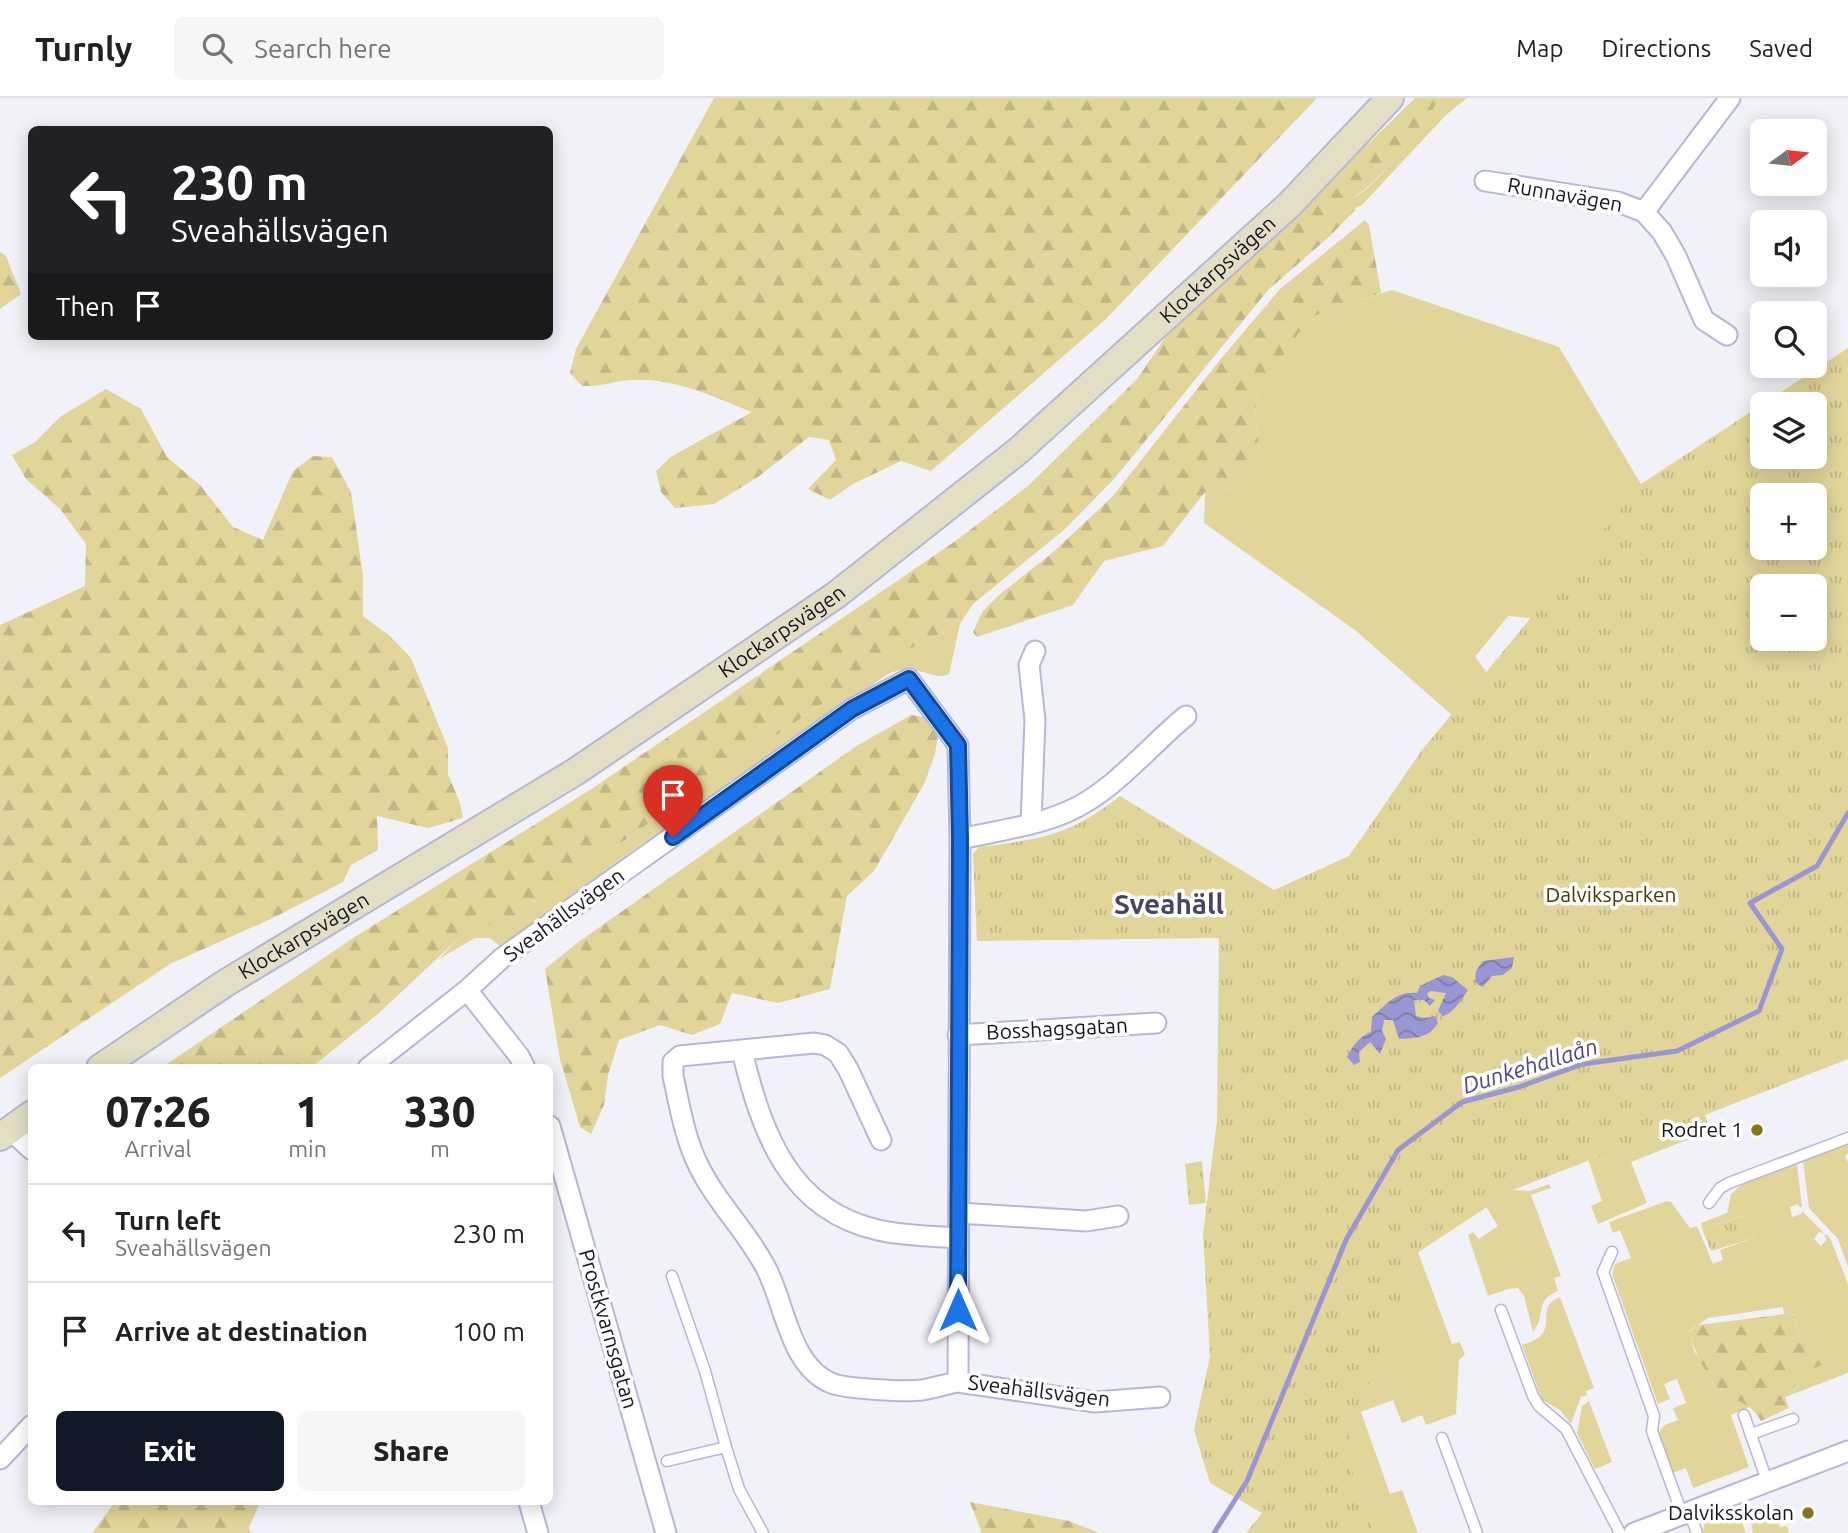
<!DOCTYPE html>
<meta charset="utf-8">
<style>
:root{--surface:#fff;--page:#f6f6f6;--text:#222;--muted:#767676;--line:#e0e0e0;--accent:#111827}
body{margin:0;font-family:Ubuntu,sans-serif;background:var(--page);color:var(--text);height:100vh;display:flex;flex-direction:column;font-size:26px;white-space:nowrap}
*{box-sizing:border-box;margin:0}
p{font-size:23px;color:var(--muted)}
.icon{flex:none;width:38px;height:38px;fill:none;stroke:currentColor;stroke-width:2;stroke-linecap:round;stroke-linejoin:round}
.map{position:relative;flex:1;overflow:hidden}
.sheet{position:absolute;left:28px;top:966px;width:525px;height:441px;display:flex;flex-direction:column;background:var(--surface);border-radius:10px;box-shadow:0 4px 18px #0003}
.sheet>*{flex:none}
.top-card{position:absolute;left:28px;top:28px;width:525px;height:214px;border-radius:10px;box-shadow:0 4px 18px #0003;background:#202124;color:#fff;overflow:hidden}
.needle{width:46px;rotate:75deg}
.fabs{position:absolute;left:1750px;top:21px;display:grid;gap:14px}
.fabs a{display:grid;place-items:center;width:77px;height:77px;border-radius:10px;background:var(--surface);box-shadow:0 4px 18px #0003;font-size:35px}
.pin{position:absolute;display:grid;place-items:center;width:60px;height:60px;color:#fff;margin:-72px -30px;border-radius:50% 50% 50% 0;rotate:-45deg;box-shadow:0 0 7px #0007}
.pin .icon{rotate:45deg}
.me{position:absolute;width:77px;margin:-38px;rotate:0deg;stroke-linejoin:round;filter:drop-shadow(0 0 5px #0008)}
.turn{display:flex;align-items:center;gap:24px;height:147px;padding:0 28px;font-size:32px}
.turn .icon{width:91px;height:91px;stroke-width:2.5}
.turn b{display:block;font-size:49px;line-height:60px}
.then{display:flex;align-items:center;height:66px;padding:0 28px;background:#0003;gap:14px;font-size:26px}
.eta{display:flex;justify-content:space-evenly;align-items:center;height:119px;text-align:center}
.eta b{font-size:42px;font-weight:800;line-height:49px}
.button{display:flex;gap:14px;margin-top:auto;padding:14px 28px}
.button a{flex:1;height:80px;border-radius:10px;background:var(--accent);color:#fff;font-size:28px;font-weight:800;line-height:80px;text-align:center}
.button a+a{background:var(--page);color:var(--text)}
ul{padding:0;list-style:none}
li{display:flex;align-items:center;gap:21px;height:98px;padding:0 28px;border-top:2px solid var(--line)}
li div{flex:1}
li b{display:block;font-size:26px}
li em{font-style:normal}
header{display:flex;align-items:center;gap:42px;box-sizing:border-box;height:98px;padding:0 35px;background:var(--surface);border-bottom:2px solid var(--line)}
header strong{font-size:33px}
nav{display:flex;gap:38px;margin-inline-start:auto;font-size:24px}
.search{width:490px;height:63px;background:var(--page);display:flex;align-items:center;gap:18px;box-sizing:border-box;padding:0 24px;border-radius:10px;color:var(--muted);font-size:26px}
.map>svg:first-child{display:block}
</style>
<header>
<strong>Turnly</strong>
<div class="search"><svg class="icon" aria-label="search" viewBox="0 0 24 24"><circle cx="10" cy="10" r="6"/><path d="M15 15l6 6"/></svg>Search here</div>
<nav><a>Map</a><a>Directions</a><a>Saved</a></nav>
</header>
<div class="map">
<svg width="1848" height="1435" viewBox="0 0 1848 1435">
<defs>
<pattern id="forest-firs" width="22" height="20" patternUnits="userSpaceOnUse" patternTransform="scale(1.75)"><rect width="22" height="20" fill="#e2d599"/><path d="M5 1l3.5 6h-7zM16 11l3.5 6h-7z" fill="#c1b684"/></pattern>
<pattern id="park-tufts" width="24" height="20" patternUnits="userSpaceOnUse" patternTransform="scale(1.75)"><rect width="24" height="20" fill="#e2d599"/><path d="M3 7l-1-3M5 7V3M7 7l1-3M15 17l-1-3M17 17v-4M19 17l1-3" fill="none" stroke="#c1b684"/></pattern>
<pattern id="water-waves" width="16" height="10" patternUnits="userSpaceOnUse" patternTransform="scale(1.75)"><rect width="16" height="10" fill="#9997d3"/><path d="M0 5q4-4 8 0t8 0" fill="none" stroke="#7c7aab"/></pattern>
</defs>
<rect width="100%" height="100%" fill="#f1f2f9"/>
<path fill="#e2d599" d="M1440 0H1467L1446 17 1362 107 1351 112 1346 105C1352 99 1359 97 1365 92 1388 72 1424 27 1440 0Z
M1392 192 1559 249 1641 386 1554 522 1508 518 1475 559 1502 595 1462 626 1355 532 1204 425 1205 394 1236 390 1259 351 1255 313 1259 291 1310 218Z
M960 526 949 576C933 584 917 563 888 576L636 750 500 848 490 840H475L439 861 458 841 488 827 509 824 532 806 881 565Z
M1848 961 1705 1016 1710 1033 1631 1064 1647 1105 1598 1126 1591 1108 1602 1103 1570 1008Z
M1848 1047V1056L1845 1058 1848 1064V1169L1838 1141 1809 1110 1803 1063Z
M1797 1066 1802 1109H1799L1798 1106 1790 1109 1792 1119 1801 1116 1802 1113 1824 1135 1819 1134 1814 1141 1821 1148 1827 1141 1824 1138 1826 1136 1831 1142 1848 1186V1275L1793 1296 1798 1276 1820 1255 1800 1240 1793 1215 1784 1216 1783 1209 1708 1220 1689 1233 1694 1253 1721 1292 1750 1309 1731 1317 1749 1369 1693 1390 1686 1370 1672 1375C1668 1365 1652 1339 1662 1330 1665 1326 1673 1324 1678 1322L1673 1310 1686 1305 1677 1281 1664 1286 1670 1301 1658 1306 1612 1176 1615 1166 1631 1160 1620 1132 1613 1135 1609 1124 1667 1103 1671 1104 1690 1130 1697 1128 1713 1166 1723 1162 1720 1152 1754 1140 1745 1117 1702 1131 1701 1125 1727 1115 1731 1096 1741 1087Z
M1549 1086 1551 1090 1531 1097 1561 1178 1554 1180 1558 1193C1533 1203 1547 1217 1533 1234L1524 1198 1518 1190 1508 1191 1488 1198 1468 1137 1473 1134 1479 1141 1498 1128 1486 1109 1418 1154 1452 1246 1460 1244 1465 1257 1459 1262 1456 1316 1426 1327 1422 1317 1402 1325 1393 1302 1361 1314 1390 1396 1402 1392 1418 1435H1340L1325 1308 1385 1158 1513 1092 1530 1093Z
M1560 1199 1594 1290 1586 1293 1587 1297 1581 1299 1571 1326 1560 1312 1542 1302 1522 1247C1527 1245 1534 1243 1538 1240 1556 1226 1535 1209 1560 1199Z
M1589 1303 1612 1364 1595 1371 1577 1335 1582 1308Z
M1770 1404 1780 1429 1787 1428 1789 1435H1753L1749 1416 1751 1412Z
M1735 1415 1739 1417 1746 1435H1703L1704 1426Z"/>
<path fill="url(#forest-firs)" d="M714 0H1317L1106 221 931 373 901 363 853 386 830 402 808 391 836 362 829 342 809 339 758 379 714 406 675 410 661 394 656 373 672 358 752 314C714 299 673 279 631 282 613 283 602 289 582 288L570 275 576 251Z
M1415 0H1440C1424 27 1389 71 1365 91 1359 96 1352 99 1347 105L1351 112 1356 111 1330 138 1269 191 1115 380 1065 431 973 506 960 526 881 565 532 806 509 824 488 827 458 841 379 915 312 969 161 970 353 840 593 690 954 444 1028 388 1137 281 1165 240 1231 176 1360 44 1369 45Z
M1365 122 1369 127 1381 195 1310 219 1259 291 1255 313 1259 351 1236 390 1205 394 1163 448 1104 463 1073 507 977 539 973 534 983 513 1000 496 1051 456 1113 398 1220 262 1280 191Z
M0 154 6 158 21 196 0 211Z
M106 291 141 311 167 359 200 387 233 429 263 442 293 373 313 358 332 359 351 394 363 478V518L391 539 411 560 448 650V676L460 705 463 720 428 730 377 718 378 752 351 767 343 784 273 820 170 866 0 980V527L85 488 86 446 60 411 26 381 12 357 35 344 60 319Z
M911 617 925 619 939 632 935 656 924 686 874 773 847 798 830 891 778 905 732 895 720 926 692 937 660 927 619 942 608 977 604 1007 591 1036 580 1029 560 961 545 871 577 845 858 647Z
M1793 1215 1800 1240 1820 1255 1824 1266 1798 1276 1793 1296 1785 1299 1789 1310 1761 1323C1751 1304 1736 1305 1721 1292 1708 1281 1693 1251 1689 1234L1698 1227Z
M115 1404H260L249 1430 251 1435H92Z
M970 1404 1069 1423 1099 1435H982Z"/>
<path fill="url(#park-tufts)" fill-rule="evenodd" d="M1848 250V961L1513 1092 1418 1154 1344 1353 1375 1435H1246L1262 1415 1210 1385 1194 1332 1210 1258 1203 1136 1217 1022 1219 840 977 843 973 756 979 749C1042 741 1069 738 1120 698L1274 792 1349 758 1422 652 1641 386ZM1762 306H1815V359H1762ZM1762 397H1815V450H1762ZM1762 488H1815V541H1762Z
M1202 1063 1206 1105 1189 1107 1185 1066Z
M1746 1117 1754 1140 1711 1153 1702 1131Z"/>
<path fill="url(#water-waves)" d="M1514 859 1512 870 1503 877 1492 878 1483 889 1475 884 1476 873 1483 863Z
M1443 877 1452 879 1468 892C1461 902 1455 914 1443 918L1438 913 1446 895 1431 893 1427 895 1429 900 1435 902 1430 908 1424 902H1414L1416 918 1425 920 1435 918 1438 925C1429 940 1415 940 1399 941L1393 922H1384L1382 933 1386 941 1380 956 1370 944 1359 954 1360 964 1354 967 1347 959C1353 947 1359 939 1371 934L1372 919C1387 906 1396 893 1417 895L1420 888Z"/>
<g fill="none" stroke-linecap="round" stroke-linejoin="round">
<path stroke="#9997d3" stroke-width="5" d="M1214 1435 1247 1383 1346 1142 1398 1052 1462 1004 1519 989 1583 966 1677 953 1759 913 1782 851 1750 805 1817 768 1848 715"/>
<g stroke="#b6b6d9" stroke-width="13">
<path id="lane" d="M1709 1105 1720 1090 1729 1085 1848 1040
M1612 1154 1603 1174 1654 1318 1652 1333 1682 1416
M672 1178 705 1273 726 1349
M1501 1212 1533 1298 1539 1308 1566 1331 1620 1435
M1744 1317 1767 1383
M1751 1336 1793 1321
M1442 1340 1477 1435
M667 1363 726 1349 739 1391 763 1435
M1689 1414 1697 1435"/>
</g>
<g stroke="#b6b6d9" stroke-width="23">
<path id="street" d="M1485 83 1618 104 1644 114 1730 0
M1644 114 1662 134 1676 158 1704 222 1727 237
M1031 725 1035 622 1029 567 1035 553
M960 741C996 733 1036 728 1069 713 1114 693 1148 649 1186 618
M467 892 519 958 525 970
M958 937 1156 925
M742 953C761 1032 788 1112 878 1132 904 1138 932 1138 958 1140
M368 970 467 892 502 860 852 611 909 581 958 647 960 741 958 1284 1095 1304 1160 1299
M550 1028 666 1435
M9 1031 32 1052
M881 1042 848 971 838 955 825 947 814 945 680 958 673 964V978C679 1005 684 1035 695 1060 713 1102 747 1132 767 1172 785 1207 790 1268 831 1285 845 1291 906 1294 922 1292 934 1290 946 1286 958 1284
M959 1115 1086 1123 1118 1118
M0 1361 32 1327
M529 1404 538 1435
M1634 1435 1848 1353"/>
</g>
<g stroke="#b6b6d9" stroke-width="30">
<g id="secondary">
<path id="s1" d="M100 970 224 886 575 674 836 497 1018 353 1289 107 1390 0"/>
<path d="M0 1039 32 1016"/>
</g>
</g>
<use href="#lane" stroke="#fff" stroke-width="10"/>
<use href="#street" stroke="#fff" stroke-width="19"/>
<use href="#secondary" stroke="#e4dec5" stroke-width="26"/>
</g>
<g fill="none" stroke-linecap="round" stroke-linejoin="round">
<g stroke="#114b97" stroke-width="18">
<path id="route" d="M673 739 852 611 909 581 958 647 960 741 958 1212"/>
</g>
<use href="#route" stroke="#1a73e8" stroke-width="12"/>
</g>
<g fill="#877518" stroke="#fff" stroke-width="2.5">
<circle cx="1757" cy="1032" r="7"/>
<circle cx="1808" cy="1415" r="7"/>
</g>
<g text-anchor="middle" stroke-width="7" stroke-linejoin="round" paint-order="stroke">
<g font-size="21" fill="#151521" stroke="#fff">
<text transform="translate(1565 97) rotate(10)" y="7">Runnavägen</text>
<text dy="7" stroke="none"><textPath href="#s1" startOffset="1377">Klockarpsvägen</textPath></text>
<text dy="7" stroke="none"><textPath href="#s1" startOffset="810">Klockarpsvägen</textPath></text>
<text transform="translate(564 817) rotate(-36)" y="7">Sveahällsvägen</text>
<text dy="7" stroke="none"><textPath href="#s1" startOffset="243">Klockarpsvägen</textPath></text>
<text transform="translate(1057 931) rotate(-3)" y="7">Bosshagsgatan</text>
<text transform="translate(608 1231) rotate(74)" y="7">Prostkvarnsgatan</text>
<text transform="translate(1039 1293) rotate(7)" y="7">Sveahällsvägen</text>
</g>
<g font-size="21" fill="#443a03" stroke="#fff">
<text x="1611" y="804">Dalviksparken</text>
</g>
<g font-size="21" fill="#151521" stroke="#fff" text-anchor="end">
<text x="1743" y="1039">Rodret 1</text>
<text x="1794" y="1422">Dalviksskolan</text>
</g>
<g font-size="23" font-style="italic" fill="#4e468f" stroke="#fff">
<text transform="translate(1530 968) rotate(-17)" y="8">Dunkehallaån</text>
</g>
<g font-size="28" font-weight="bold" fill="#464563" stroke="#fff">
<text x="1169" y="816">Sveahäll</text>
</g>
</g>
</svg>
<div class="fabs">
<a><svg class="needle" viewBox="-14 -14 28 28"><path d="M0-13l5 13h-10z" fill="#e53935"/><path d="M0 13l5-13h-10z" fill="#767676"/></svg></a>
<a><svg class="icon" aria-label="sound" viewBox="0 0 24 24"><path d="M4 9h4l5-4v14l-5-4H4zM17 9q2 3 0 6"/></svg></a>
<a><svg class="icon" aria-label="search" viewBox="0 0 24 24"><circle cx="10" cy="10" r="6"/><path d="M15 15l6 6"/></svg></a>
<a><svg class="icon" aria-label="layers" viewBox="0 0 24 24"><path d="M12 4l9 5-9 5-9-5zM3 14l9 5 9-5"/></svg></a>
<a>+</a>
<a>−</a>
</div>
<div class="pin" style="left:673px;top:739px;background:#d93025"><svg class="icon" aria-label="arrive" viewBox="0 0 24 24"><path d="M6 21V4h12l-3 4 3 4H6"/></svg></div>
<svg class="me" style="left:958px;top:1212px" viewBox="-20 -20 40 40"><path d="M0-17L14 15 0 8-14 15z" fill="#1a73e8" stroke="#fff" stroke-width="4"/></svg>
<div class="top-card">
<div class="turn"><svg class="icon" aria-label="left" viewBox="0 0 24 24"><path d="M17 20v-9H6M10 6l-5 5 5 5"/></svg><div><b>230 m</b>Sveahällsvägen</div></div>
<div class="then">Then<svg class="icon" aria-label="arrive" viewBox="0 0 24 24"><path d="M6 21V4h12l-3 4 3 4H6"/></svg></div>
</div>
<section class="sheet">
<div class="eta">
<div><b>07:26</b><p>Arrival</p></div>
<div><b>1</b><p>min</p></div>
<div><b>330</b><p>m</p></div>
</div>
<ul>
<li><svg class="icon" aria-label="left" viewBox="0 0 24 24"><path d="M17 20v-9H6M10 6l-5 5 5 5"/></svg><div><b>Turn left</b><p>Sveahällsvägen</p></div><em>230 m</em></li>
<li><svg class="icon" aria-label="arrive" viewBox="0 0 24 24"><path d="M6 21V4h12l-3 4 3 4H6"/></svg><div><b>Arrive at destination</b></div><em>100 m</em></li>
</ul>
<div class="button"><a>Exit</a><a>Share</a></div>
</section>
</div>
